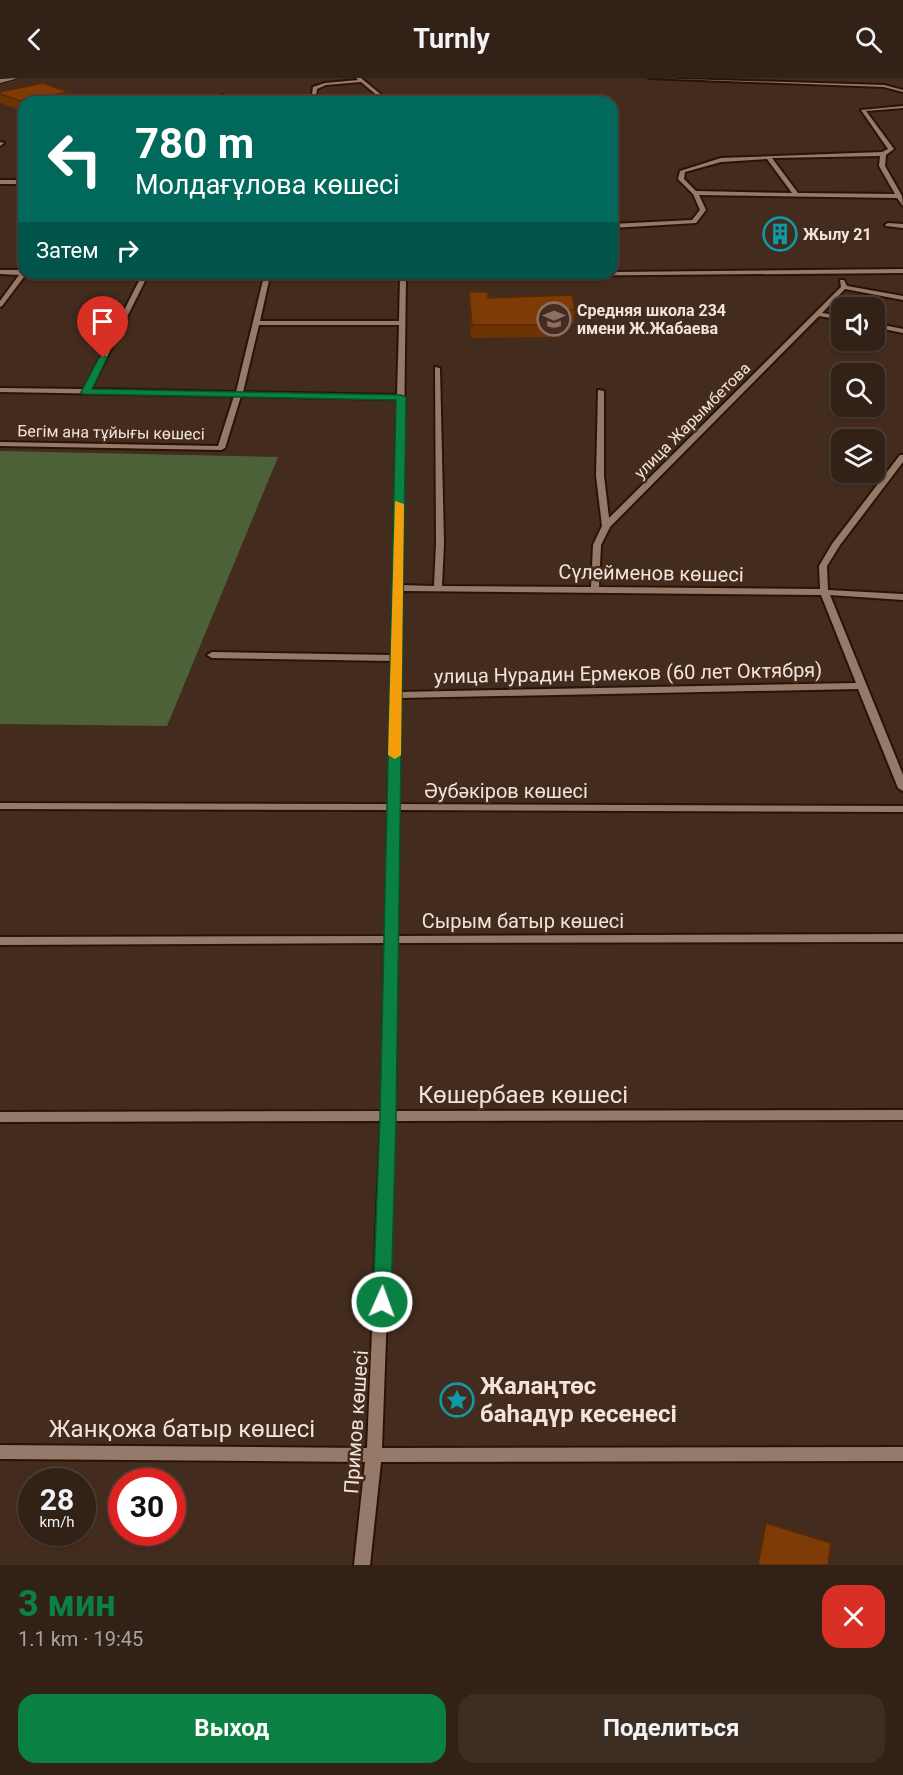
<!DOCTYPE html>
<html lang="ru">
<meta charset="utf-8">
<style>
:root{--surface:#322116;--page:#3d2e23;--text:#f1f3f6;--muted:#a8a3a1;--line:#4d3e35;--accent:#0b8043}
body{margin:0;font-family:Roboto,sans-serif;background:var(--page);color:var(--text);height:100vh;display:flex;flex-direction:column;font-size:22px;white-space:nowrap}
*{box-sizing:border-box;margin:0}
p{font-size:20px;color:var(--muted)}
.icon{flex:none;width:33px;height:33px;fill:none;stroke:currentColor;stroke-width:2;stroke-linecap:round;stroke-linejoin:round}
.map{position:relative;height:1487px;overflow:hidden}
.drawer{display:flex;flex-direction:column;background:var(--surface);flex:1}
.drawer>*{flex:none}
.top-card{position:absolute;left:18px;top:18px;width:600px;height:183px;border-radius:18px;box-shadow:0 2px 4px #0004,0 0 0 2px var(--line);background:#00695c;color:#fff;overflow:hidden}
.tools{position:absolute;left:831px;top:219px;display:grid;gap:12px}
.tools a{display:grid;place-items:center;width:54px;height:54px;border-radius:12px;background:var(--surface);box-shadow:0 2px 4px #0004,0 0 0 2px var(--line);font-size:30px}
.speed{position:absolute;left:18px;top:1390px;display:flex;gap:12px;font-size:30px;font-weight:700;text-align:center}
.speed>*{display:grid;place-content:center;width:78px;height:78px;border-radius:50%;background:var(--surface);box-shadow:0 2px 4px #0004,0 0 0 2px var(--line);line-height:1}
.speed small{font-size:15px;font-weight:400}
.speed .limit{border:9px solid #d22;background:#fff;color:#111}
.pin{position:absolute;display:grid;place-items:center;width:51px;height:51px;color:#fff;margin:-62px -26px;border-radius:50% 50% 50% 0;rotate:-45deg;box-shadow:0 0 6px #0007}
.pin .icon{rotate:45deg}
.me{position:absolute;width:66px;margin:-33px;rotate:2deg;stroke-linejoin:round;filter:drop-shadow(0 0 4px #0008)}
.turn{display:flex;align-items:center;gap:21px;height:126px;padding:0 18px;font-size:27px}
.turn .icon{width:78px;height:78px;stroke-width:2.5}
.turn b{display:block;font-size:42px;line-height:51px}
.then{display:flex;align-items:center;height:57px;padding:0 18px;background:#0003;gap:12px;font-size:22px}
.round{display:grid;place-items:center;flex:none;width:63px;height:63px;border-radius:18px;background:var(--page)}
.headline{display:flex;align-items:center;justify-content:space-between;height:102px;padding:0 18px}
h1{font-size:36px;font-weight:700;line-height:45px;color:var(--accent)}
.button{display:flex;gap:12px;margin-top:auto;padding:12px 18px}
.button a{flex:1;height:69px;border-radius:18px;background:var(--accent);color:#fff;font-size:24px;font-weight:700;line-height:69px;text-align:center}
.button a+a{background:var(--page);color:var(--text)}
header{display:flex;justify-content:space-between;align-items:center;height:78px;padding:0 18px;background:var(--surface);font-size:27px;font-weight:700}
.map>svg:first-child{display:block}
</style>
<header><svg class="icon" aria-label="back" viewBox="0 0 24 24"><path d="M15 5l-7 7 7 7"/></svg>Turnly<svg class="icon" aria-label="search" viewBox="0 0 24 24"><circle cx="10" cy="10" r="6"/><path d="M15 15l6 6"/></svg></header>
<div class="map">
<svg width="903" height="1487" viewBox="0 0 903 1487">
<rect width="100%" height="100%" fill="#432c1e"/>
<path fill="#4c6138" d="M0 373 278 379 167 648 0 646Z"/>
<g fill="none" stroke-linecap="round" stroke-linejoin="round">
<g stroke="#291306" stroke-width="4">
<path id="minor" d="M356 0H361L390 24H385L361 4 326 7 317 11 315 24H311L313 9 325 5 358 2Z
M649 0 884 7 903 12V14L884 9Z
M222 17 226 18 224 24H220Z
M903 28V30L866 33 894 71 886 77 885 88 902 118 903 128 897 120 699 117 706 132 696 145 612 150V146L692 142 700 132 693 116 678 101 680 93 721 80 882 74 888 71 861 32ZM880 78 879 88 895 116 798 115 772 80ZM767 81 792 115 696 113 684 101 685 94 721 84Z
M0 64 4 65 0 68Z
M0 102H24V106H0Z
M888 145 903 146V150L886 148 885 147Z
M903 191V195L406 199 402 507 434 508 436 465 435 289 440 290 444 465 442 508 591 509 593 467 602 448 596 398 598 312 604 313V398L609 440 841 209 840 202H844L847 208 903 218V222L845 211 822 235 842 238V242L819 238 610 449 601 467 599 509 820 511 819 488 832 466 900 377H903V384L840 467 827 488 828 512 903 516V522L830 517 903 697V713L898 710 858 611 400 620 399 726 903 728V734L399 732 397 858 903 856V864L397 865 395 1033 903 1032V1042L394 1043 382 1370 903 1369V1383L381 1384 370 1487H354L365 1384 0 1381V1367L367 1370 381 1043 0 1044V1034L382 1033 385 865 0 867V859L386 858 388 732 0 731V725L388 726 392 583 212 580 207 577 212 574 392 577 397 321 241 318 225 370 221 372 0 368V364L218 368 234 318 0 314V310L84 311 142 197H48L45 195H612V194ZM148 197 264 198 236 314 91 311ZM270 198 400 199 399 243H260ZM259 247H399L397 317 243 314ZM402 513 821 517 856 605 400 614Z
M0 192H24V195H27L2 228 0 229V223L19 197 0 196Z
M874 245 903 251V255L874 249Z"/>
</g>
<g stroke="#291306" stroke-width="2">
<path id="tertiary" d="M16 0 15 1 0 5V1Z"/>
</g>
<use href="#minor" fill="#957969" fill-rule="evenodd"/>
<use href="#tertiary" fill="#957969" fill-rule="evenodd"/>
</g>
<path fill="#6d3304" d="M0 14H68L69 23 22 33 0 25Z
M469 214 488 220 575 232 574 245H560V259L471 260Z"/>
<path fill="#592904" d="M68 14 69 23 24 24V33H22L21 23Z"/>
<path fill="#7f3b05" stroke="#592904" stroke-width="1.5" d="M43 5 68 14 21 23 0 16V14Z
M469 214H488V220L572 217 575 232H558L560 247H472Z
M766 1445 831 1465 828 1487H758Z"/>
<path fill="#0b8043" stroke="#07532c" stroke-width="1.5" d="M103 277 107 280 92 311 401 317 406 319 396 1040 391 1224 389 1230 382 1232 375 1230 373 1224 380 1040 396 322 83 316 81 314 99 280Z"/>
<path fill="#f59e0b" d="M395 423 404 426 401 677 395 681 388 677Z"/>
<defs>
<g id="building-ring" transform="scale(1.725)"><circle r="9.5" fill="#432c1e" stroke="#0f9aa8" stroke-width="1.5"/><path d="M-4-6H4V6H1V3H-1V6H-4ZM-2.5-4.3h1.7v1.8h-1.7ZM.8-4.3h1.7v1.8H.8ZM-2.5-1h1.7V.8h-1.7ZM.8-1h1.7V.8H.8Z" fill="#0f9aa8"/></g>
<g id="school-ring" transform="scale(1.725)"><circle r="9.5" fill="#432c1e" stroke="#8d6e63" stroke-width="1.5"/><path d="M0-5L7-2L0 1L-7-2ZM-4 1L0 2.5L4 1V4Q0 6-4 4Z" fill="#8d6e63"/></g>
<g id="sight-ring" transform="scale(1.725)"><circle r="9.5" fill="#432c1e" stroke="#0f9aa8" stroke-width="1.5"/><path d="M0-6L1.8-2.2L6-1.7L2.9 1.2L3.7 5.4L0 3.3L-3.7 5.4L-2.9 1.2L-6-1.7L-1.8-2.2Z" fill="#0f9aa8"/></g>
</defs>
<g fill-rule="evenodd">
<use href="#building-ring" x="780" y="156"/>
<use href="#school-ring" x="554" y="241"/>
<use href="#sight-ring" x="457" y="1322"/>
</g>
<g text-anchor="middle" stroke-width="5" stroke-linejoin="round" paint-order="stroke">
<g font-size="16" font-weight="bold" fill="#f3e3da" stroke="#432c1e" text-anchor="start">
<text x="803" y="162">Жылу 21</text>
<text x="577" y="238">Средняя школа 234<tspan x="577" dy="18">имени Ж.Жабаева</tspan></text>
</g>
<g font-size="16" fill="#f3e3da" stroke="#432c1e">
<text transform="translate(692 342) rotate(-45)" y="6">улица Жарымбетова</text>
<text transform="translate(111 354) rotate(1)" y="6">Бегім ана тұйығы көшесі</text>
</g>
<g font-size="20" fill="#f3e3da" stroke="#432c1e">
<text transform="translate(651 495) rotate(1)" y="7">Сүлейменов көшесі</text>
<text transform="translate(628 595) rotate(-1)" y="7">улица Нурадин Ермеков (60 лет Октября)</text>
<text x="506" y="720">Әубәкіров көшесі</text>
<text x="523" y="850">Сырым батыр көшесі</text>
<text transform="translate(356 1344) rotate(-86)" y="7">Примов көшесі</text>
</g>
<g font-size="24" fill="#f3e3da" stroke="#432c1e">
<text x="523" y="1025">Көшербаев көшесі</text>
<text x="182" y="1359">Жанқожа батыр көшесі</text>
</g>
<g font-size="24" font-weight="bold" fill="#f3e3da" stroke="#432c1e" text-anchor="start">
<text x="480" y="1316">Жалаңтөс<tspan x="480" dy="28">баһадүр кесенесі</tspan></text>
</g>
</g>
</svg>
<div class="tools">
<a><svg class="icon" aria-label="sound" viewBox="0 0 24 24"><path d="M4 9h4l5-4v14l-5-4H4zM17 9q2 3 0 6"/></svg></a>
<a><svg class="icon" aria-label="search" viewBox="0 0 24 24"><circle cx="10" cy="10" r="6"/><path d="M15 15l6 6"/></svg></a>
<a><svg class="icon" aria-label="layers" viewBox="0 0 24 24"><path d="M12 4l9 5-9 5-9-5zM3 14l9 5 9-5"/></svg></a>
</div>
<div class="speed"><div>28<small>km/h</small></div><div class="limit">30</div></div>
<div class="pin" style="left:103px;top:280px;background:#d93025"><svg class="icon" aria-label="arrive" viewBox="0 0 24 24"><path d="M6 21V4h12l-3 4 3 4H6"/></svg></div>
<svg class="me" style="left:382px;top:1224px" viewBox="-20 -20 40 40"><circle r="17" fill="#0b8043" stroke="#fff" stroke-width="3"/><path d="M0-11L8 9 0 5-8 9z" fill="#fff"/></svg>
<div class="top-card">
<div class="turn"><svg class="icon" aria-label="left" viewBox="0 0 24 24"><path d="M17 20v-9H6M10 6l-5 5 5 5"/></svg><div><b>780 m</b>Молдағұлова көшесі</div></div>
<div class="then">Затем<svg class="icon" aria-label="right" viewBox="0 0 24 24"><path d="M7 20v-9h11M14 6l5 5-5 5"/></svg></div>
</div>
</div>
<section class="drawer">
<div class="headline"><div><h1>3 мин</h1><p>1.1 km · 19:45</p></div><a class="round" style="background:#d93025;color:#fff"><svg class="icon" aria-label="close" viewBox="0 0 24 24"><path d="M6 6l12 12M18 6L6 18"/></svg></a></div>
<div class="button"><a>Выход</a><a>Поделиться</a></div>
</section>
